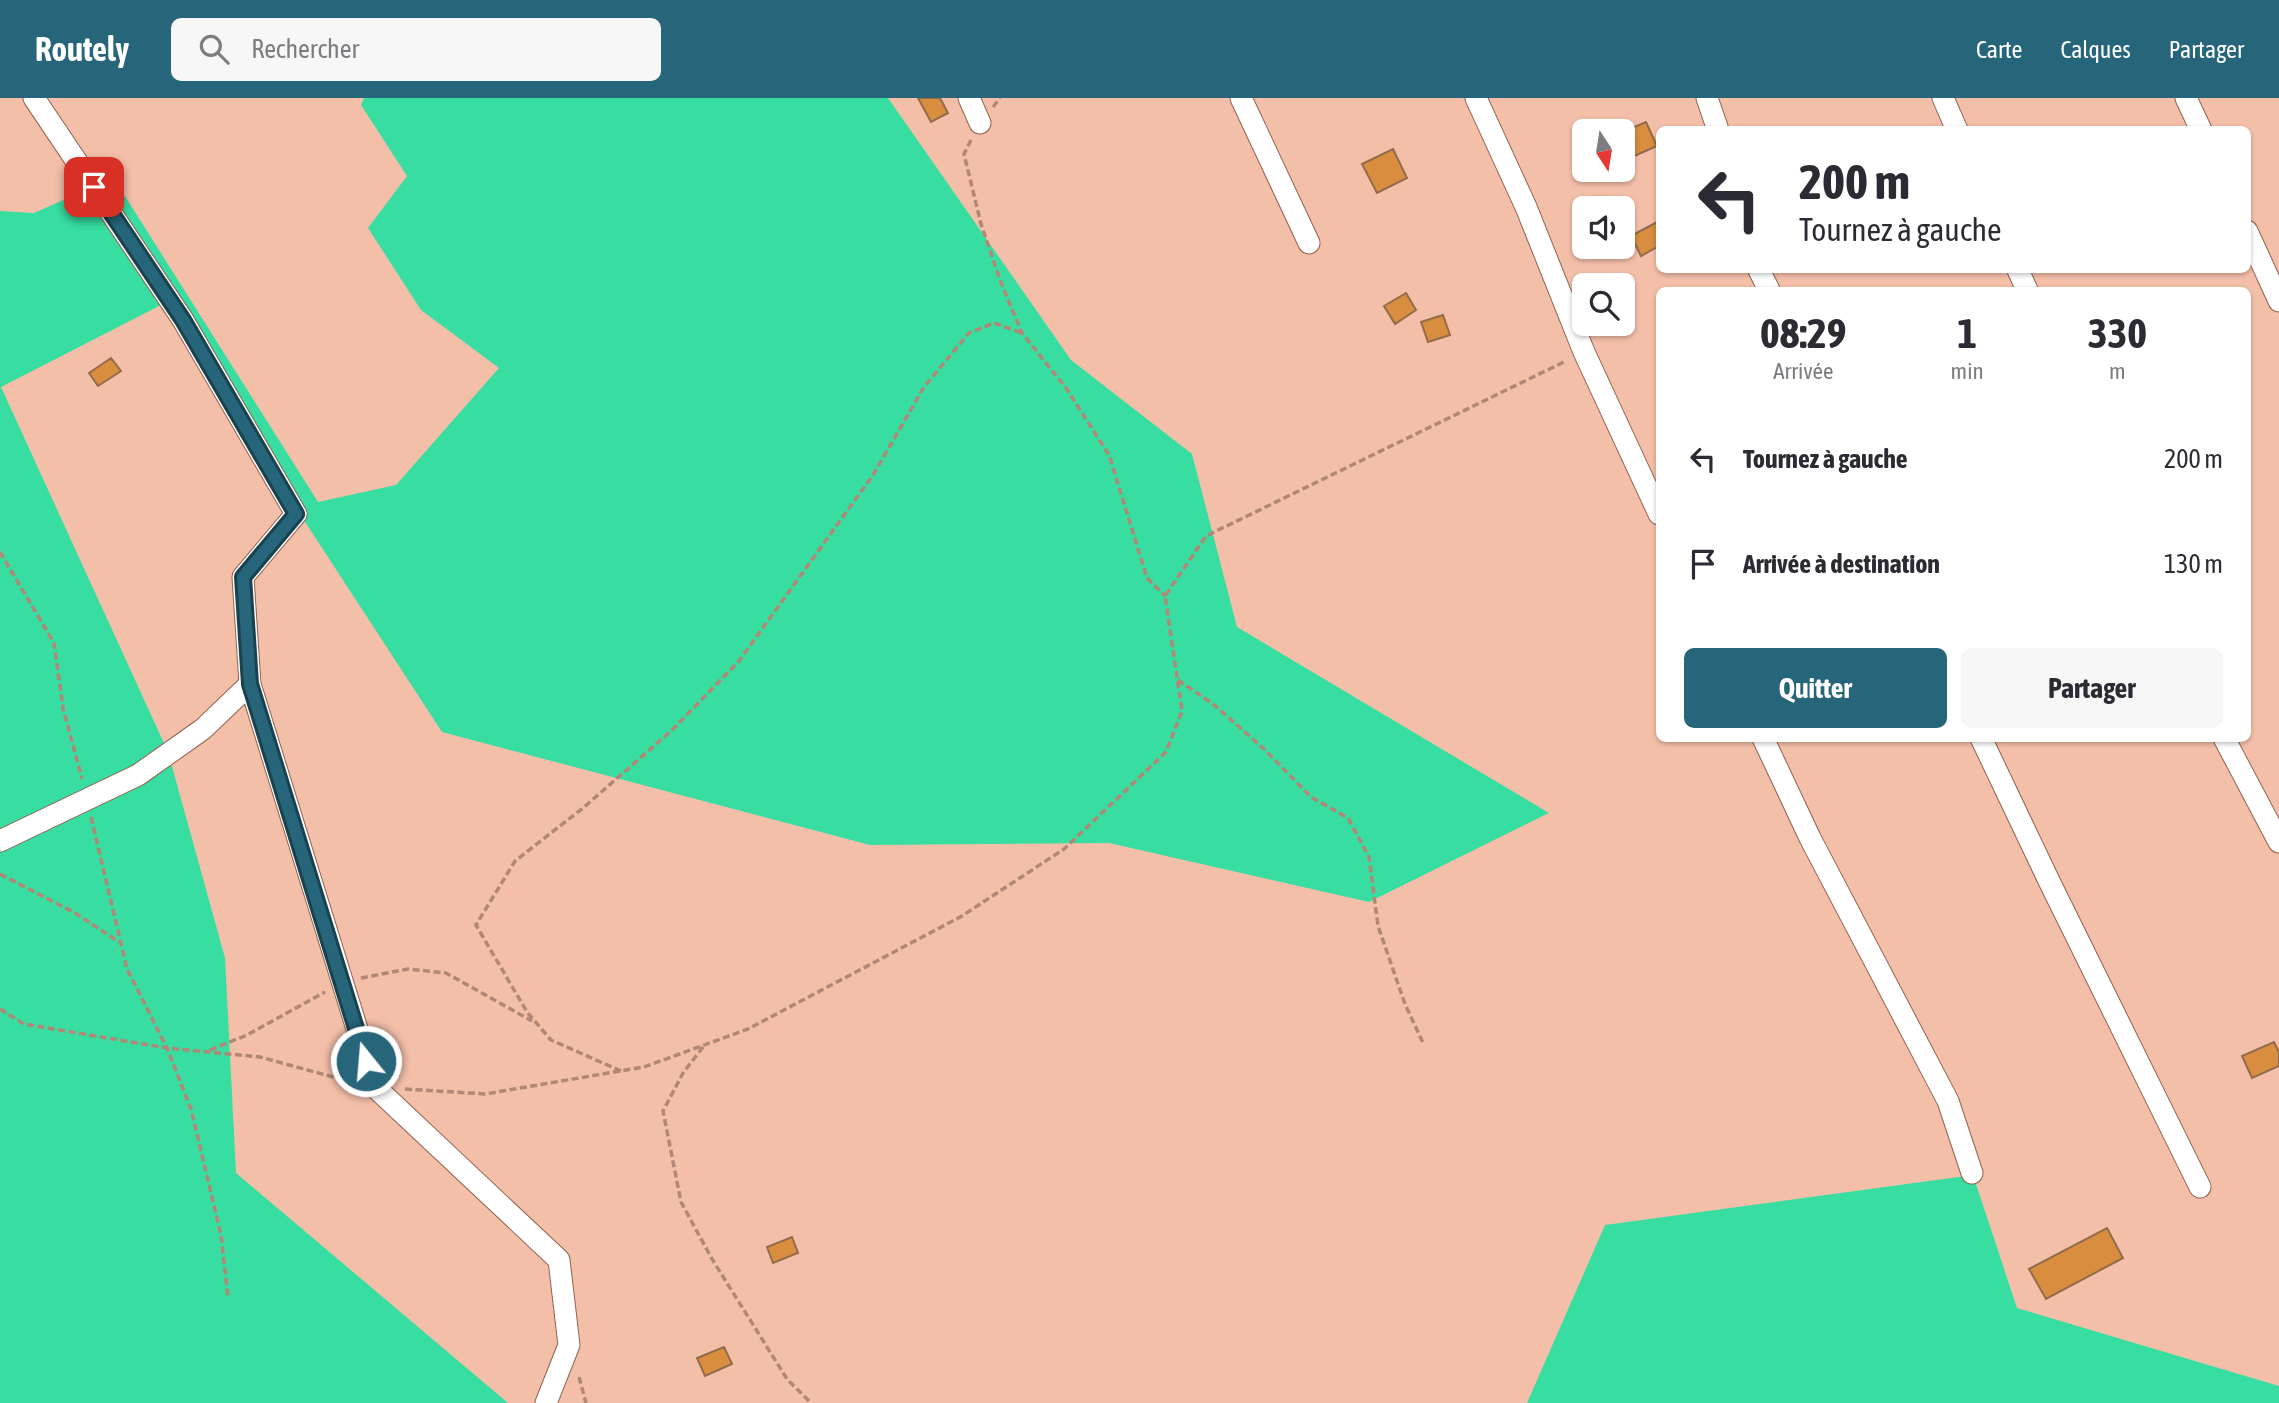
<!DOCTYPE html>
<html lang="fr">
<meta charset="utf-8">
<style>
:root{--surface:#fff;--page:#f7f7f7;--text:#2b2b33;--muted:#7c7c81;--accent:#26657a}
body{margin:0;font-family:"Asap Condensed",sans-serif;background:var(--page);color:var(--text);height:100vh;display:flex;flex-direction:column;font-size:26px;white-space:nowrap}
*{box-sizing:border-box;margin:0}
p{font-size:23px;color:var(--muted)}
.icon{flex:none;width:38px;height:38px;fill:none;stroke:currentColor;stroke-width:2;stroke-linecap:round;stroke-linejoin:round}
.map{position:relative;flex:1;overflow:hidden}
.drawer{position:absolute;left:1656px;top:189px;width:595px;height:455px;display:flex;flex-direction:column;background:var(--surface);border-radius:10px;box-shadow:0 2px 5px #0004}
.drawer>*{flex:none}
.banner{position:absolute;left:1656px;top:28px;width:595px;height:147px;border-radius:10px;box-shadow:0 2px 5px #0004;background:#fff;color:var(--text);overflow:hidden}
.needle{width:46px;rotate:168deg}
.controls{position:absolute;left:1572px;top:21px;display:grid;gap:14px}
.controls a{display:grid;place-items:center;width:63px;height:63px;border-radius:10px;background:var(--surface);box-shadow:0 2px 5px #0004;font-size:35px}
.pin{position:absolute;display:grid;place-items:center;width:60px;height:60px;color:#fff;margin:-30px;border-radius:14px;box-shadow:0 4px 10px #0006}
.me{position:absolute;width:77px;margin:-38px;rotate:343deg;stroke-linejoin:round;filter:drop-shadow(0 0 5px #0008)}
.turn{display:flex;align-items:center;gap:24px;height:147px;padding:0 28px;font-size:32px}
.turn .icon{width:91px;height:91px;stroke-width:2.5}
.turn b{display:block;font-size:49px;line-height:60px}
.eta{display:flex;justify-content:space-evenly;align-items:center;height:119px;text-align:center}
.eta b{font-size:42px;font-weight:700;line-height:49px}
.primary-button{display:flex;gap:14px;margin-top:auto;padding:14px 28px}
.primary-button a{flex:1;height:80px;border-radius:10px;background:var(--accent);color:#fff;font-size:28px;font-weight:700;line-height:80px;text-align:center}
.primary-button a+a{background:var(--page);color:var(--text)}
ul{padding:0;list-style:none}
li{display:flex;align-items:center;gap:21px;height:105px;padding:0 28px}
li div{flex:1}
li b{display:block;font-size:26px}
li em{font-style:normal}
header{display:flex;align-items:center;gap:42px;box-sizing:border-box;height:98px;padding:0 35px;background:var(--accent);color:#fff}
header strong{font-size:33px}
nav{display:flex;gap:38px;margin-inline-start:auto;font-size:24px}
.search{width:490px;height:63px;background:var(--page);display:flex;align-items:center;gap:18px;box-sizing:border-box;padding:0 24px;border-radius:10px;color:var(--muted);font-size:26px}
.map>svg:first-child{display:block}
</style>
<header>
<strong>Routely</strong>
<div class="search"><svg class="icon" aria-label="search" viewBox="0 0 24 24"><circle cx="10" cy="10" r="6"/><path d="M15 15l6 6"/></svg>Rechercher</div>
<nav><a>Carte</a><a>Calques</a><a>Partager</a></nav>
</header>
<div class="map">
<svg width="2279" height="1305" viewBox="0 0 2279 1305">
<rect width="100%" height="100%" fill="#f4bfa9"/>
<path fill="#37dda1" d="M364 0H888L1071 262 1192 356 1237 529 1549 715 1369 804 1109 745 870 747 442 634 163 206 1 289 168 654 225 860 236 1075 508 1305H0V113L34 115 86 92 111 76 318 404 396 387 499 270 421 212 368 130 407 78 361 7Z
M1973 1077 2017 1210 2279 1288V1305H1527L1605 1127Z"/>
<path fill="#d98d3f" stroke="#926c4a" stroke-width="2" d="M918 0H940L948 15 931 24Z
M1646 24 1657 48 1630 60 1622 44V34Z
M1393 51 1407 80 1377 95 1362 66Z
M1659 123V148L1641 158 1631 138Z
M1406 195 1416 212 1395 226 1384 208Z
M1443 217 1450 237 1428 244 1421 224Z
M111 260 121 273 98 288 89 275Z
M2274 944 2279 954V968L2252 980 2242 958Z
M2107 1130 2123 1160 2046 1201 2029 1171Z
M792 1139 798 1155 773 1165 767 1149Z
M724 1249 732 1266 705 1278 697 1260Z"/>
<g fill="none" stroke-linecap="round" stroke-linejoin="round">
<g stroke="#91624e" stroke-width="23">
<path id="minor" d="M34 0 183 222 296 416 243 479 250 586 375 989 559 1162 569 1247 546 1305
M969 0 980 25
M1241 0 1309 145
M1476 0 1526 109 1584 254 1659 416
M1707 0 1718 32
M1943 0 1957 32
M2186 0 2201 32
M2247 133 2279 203
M1759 172 1769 192
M2018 172 2027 192
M1763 640 1810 740 1948 1003 1972 1075
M1981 640 2050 785 2200 1089
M2224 640 2279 744
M0 743 138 677 203 631 250 586"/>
</g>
<path stroke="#b18776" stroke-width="3.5" stroke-dasharray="7 3.5" stroke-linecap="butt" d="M993 9 1000 0
M971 42 964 56 981 126 1000 182 1022 235 1066 290 1109 357 1147 480 1165 498
M0 454 54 545 63 610 82 681
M1178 582 1213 606 1264 651 1311 699 1348 720 1369 759 1378 828 1405 906 1424 947
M91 719 127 871 167 950 191 1011 221 1137 228 1199
M0 776 75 815 119 844
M361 880 408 871 446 875 532 923
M0 911 24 926 167 950 260 959 355 985
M703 949 683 975 663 1013 681 1104 712 1161 787 1281 811 1305
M210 952 247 937 325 894
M621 973 551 942 527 914 476 827 515 763 583 710 638 662 673 631 739 563 873 377 924 289 969 235 994 225 1022 235
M405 991 485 996 644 969 748 931 962 818 1064 751 1166 654 1182 613 1165 498 1206 438 1566 263
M579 1279 586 1305"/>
<use href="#minor" stroke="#fff" stroke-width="21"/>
</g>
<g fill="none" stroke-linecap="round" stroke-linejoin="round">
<g stroke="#19424f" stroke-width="18">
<path id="route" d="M94 89 183 222 296 416 243 479 250 586 366 963"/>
</g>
<use href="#route" stroke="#26657a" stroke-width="12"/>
</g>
</svg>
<div class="controls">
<a><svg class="needle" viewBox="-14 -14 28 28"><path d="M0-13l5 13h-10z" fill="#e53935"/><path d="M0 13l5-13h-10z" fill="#7c7c81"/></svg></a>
<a><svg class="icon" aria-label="sound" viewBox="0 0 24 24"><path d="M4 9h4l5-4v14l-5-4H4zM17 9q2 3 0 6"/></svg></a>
<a><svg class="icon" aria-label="search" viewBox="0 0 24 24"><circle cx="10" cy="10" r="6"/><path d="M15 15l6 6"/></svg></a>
</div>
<div class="pin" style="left:94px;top:89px;background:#d93025"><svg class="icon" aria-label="arrive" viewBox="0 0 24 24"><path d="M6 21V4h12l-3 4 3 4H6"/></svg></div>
<svg class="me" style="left:366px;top:963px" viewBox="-20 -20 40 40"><circle r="17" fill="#26657a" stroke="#fff" stroke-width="3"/><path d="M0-11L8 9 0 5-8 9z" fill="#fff"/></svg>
<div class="banner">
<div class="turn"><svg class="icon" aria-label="left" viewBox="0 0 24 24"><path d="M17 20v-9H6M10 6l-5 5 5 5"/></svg><div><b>200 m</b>Tournez à gauche</div></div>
</div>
<section class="drawer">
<div class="eta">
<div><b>08:29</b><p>Arrivée</p></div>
<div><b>1</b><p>min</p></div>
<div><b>330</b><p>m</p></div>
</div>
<ul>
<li><svg class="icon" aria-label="left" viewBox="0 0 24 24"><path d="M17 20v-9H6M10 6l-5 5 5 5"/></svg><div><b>Tournez à gauche</b></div><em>200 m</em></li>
<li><svg class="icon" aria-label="arrive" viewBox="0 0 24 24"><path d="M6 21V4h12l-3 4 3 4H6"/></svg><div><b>Arrivée à destination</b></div><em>130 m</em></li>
</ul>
<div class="primary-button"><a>Quitter</a><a>Partager</a></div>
</section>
</div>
